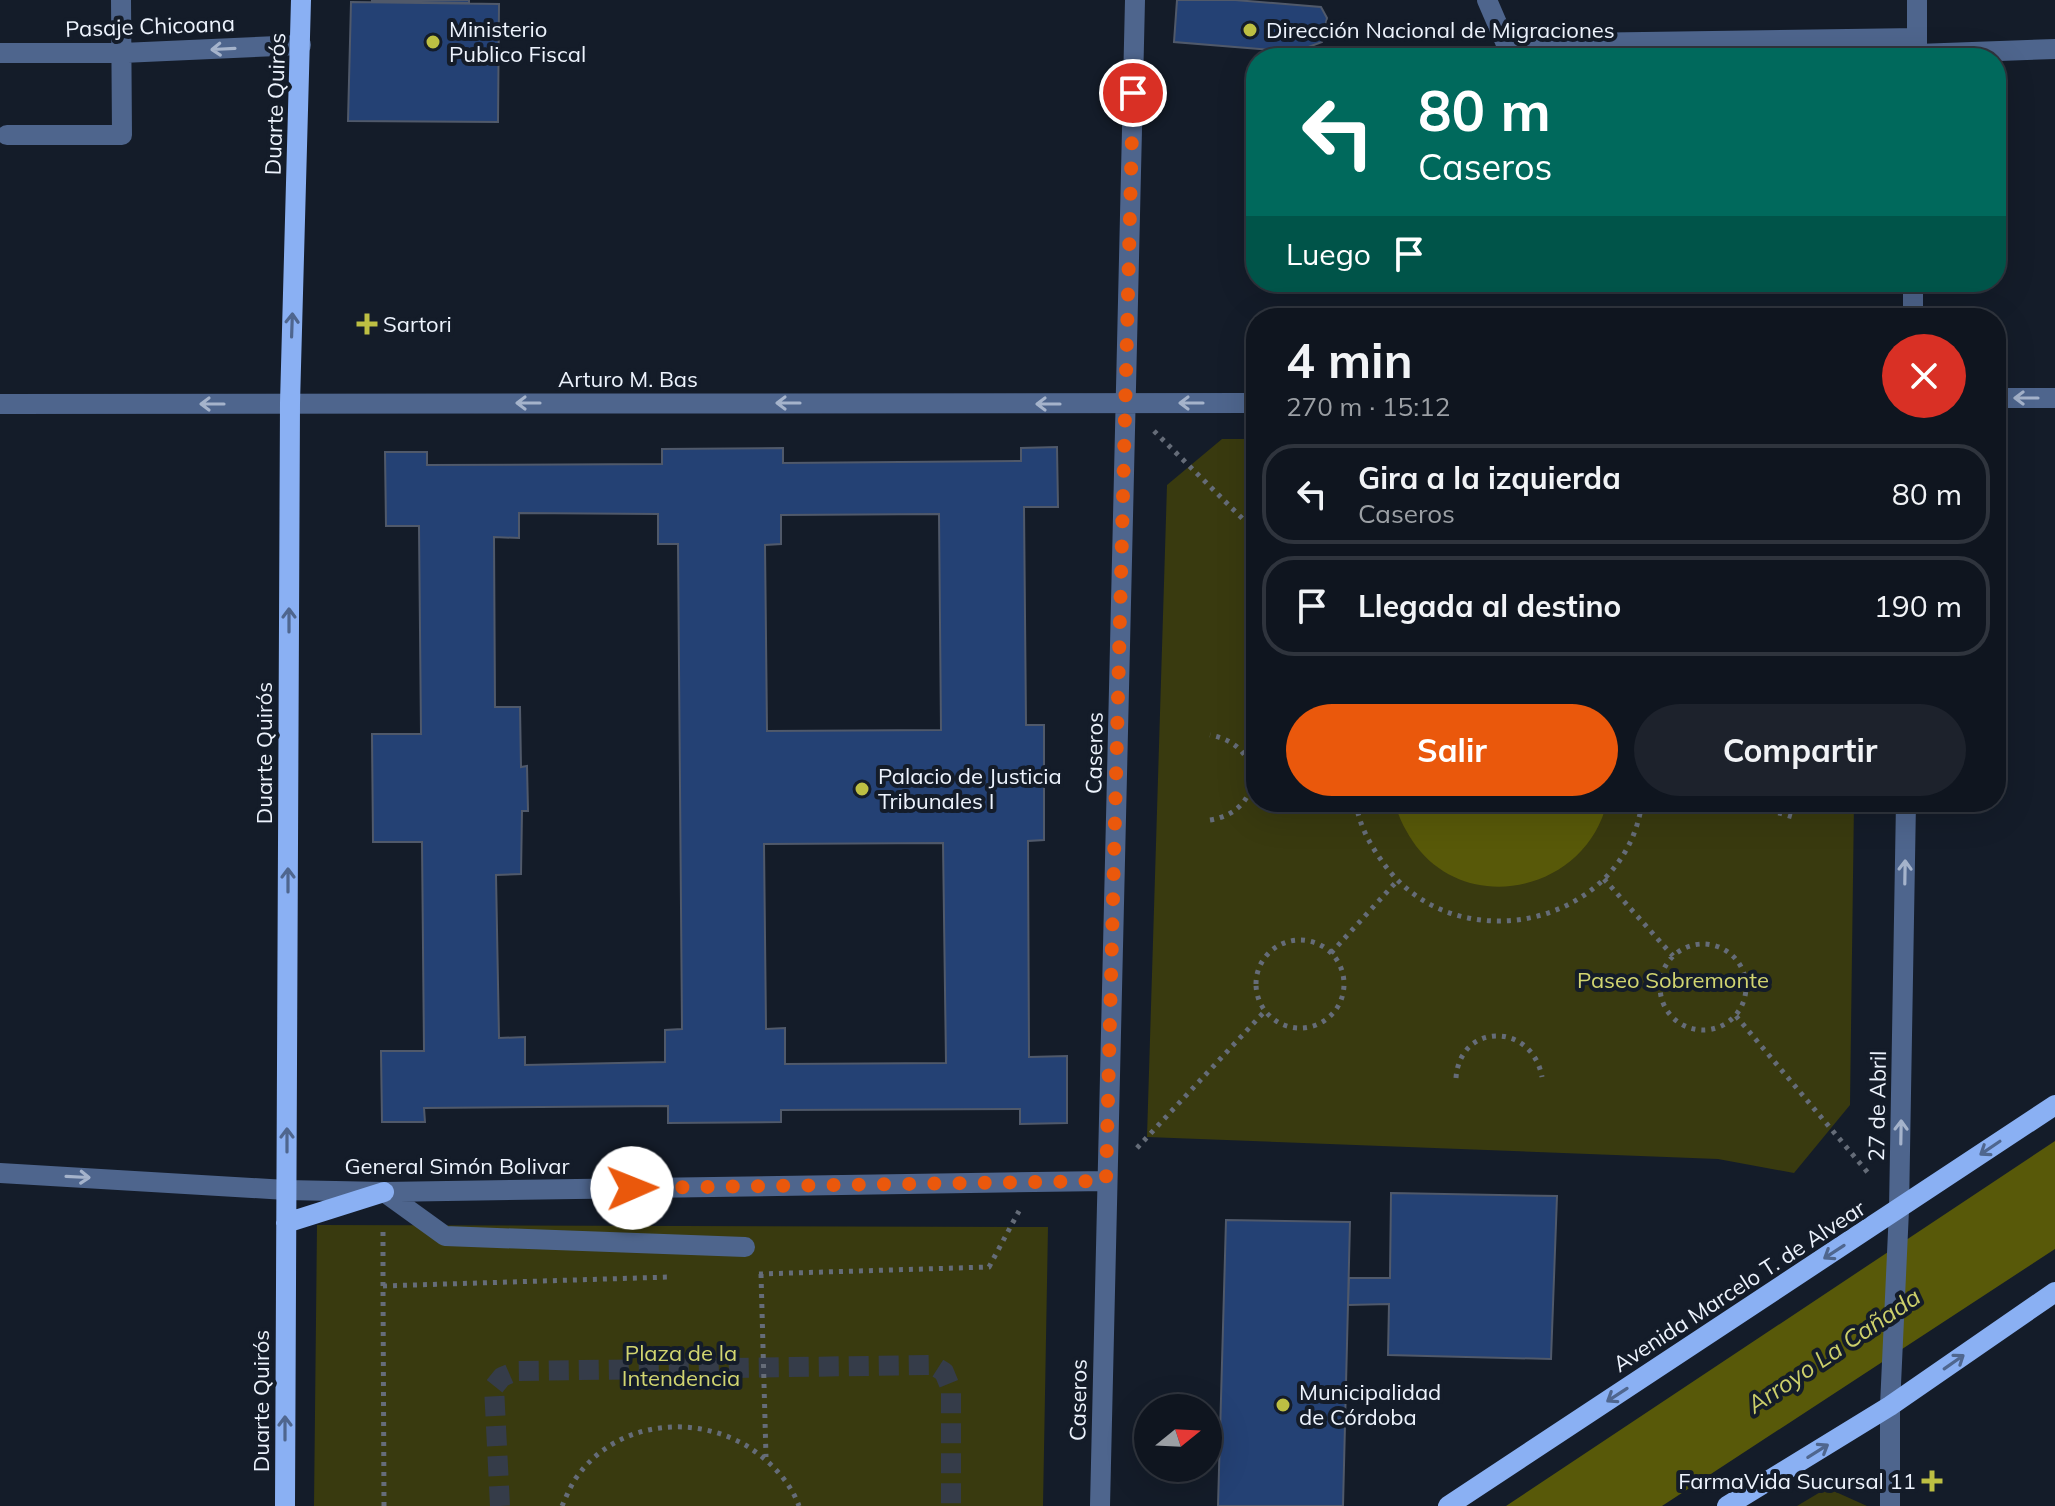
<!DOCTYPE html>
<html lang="es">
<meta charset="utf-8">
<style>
:root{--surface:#0f151f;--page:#1d222c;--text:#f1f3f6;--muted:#9b9fa4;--line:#2f343d;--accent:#ea580c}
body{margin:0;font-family:Mulish,sans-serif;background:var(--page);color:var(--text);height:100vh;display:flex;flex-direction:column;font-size:30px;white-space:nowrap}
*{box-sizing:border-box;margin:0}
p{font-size:26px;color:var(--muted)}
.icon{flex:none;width:44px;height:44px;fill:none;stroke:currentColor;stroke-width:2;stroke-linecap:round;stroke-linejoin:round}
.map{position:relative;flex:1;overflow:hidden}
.side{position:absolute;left:1246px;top:308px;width:760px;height:504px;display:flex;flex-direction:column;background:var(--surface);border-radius:32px;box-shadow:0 8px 32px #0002,0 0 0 2px var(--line)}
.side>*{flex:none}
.top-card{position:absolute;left:1246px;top:48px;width:760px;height:244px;border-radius:32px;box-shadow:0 8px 32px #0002,0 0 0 2px var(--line);background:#00695c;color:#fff;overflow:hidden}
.needle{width:52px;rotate:72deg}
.buttons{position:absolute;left:1134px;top:1394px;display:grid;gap:16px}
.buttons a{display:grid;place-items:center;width:88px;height:88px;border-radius:50%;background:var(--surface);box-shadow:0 8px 32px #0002,0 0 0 2px var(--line);font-size:40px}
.pin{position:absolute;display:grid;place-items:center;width:68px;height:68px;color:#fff;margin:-34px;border:4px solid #fff;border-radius:50%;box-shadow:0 2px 8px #0007}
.me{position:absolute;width:88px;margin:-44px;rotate:89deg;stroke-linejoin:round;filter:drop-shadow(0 0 6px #0008)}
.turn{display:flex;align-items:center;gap:28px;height:168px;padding:0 40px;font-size:36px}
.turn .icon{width:104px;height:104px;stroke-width:2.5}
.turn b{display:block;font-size:56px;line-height:68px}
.then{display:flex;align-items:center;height:76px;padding:0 40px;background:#0003;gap:16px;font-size:30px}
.round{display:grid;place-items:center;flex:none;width:84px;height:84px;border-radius:42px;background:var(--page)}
.overview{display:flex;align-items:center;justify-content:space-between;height:136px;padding:0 40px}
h1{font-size:48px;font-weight:700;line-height:60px}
.button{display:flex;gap:16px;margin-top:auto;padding:16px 40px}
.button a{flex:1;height:92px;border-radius:48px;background:var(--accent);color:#fff;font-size:32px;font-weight:700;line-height:92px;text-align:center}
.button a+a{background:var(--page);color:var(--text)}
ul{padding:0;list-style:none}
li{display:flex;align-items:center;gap:24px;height:100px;margin:0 16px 12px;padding:0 24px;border:4px solid var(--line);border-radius:32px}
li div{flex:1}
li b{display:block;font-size:30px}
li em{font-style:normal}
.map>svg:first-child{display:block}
</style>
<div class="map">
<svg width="2055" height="1506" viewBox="0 0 2055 1506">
<rect width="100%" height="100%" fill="#141c29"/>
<path fill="#393a0f" d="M1222 439H1256V802H1854L1850 1105 1794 1173 1718 1159 1147 1137 1167 485Z
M317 1225 1048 1227 1043 1506H314Z
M1827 1488 1867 1506H1797Z"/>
<path fill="#585909" d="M1395 802H1607C1587 889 1471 918 1416 846 1407 833 1398 818 1395 802Z
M2055 1141V1249L1662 1506H1506Z"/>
<path fill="#244174" stroke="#50596a" stroke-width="2" fill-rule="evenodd" d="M372 0H469V3L372 1Z
M1177 0H1235L1321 7 1327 18 1322 42 1295 52 1174 42Z
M351 2 499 4 498 122 348 121Z
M1057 447 1058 507H1024L1026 725H1044V840L1028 841 1029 1057 1067 1056V1123L1020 1124V1109L781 1110V1122L668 1123V1106L424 1108 425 1122H382L381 1051H424L422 842H373L372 734H421L419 526H386L385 452H427V465L662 464V449L783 448V463L1021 461V448ZM519 513 658 514V544H678L682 1029 665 1030V1062L525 1065V1037L499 1038 496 875 521 874 522 811H528L527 766 521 767 520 707H495L494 537 519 538ZM939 514 941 730 767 731 765 545 781 544V515ZM943 843 946 1063 785 1064V1028L766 1029 764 844Z
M1391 1193 1557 1196 1551 1359 1388 1355 1389 1304 1348 1305 1349 1278H1390Z
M1226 1220 1350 1222 1343 1506H1218Z"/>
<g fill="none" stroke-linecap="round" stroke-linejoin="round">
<path stroke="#353c49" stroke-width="20" stroke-dasharray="20 10" stroke-linecap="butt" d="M500 1506 494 1387 502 1377 516 1371 933 1365 944 1372 951 1389V1506"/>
<path stroke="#656c78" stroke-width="5" stroke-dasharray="4 6" stroke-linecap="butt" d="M1154 431 1256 532
M1356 802C1359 827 1372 848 1387 868 1461 963 1626 924 1642 802
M1762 802 1772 811 1793 817
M1210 820C1266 811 1266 745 1210 735
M1604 879 1673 956
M1256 984a44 44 0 1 1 88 0a44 44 0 1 1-88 0Z
M1660 987a43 43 0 1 1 86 0a43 43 0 1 1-86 0Z
M1331 953 1397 881
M1736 1016 1869 1174
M1456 1078C1460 1022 1532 1022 1542 1077
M1137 1148 1265 1011
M759 1274 989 1267 1019 1211
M761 1274 766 1457
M383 1286V1227
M384 1506 383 1286 669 1277
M562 1506C566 1497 570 1487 576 1478 615 1422 691 1413 747 1446 769 1460 790 1481 799 1506"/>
<path stroke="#4e658d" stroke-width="20" d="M1487 0 1506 44 1917 38
M1917 50V0
M0 53H122L301 45
M1917 54 2055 49
M7 135H122L121 0
M1913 318V282
M1996 398H2055
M0 404 1256 403
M0 1173 286 1190 384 1192 1106 1181
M384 1192 445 1236 745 1247
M1100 1506 1135 0
M1890 1506V1406L1899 1210 1906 802"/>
<path stroke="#8ab0f3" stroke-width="20" d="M286 1223 384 1192
M285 1506 290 403 301 0
M1448 1506 2055 1105
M1727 1506 1890 1406 2055 1292"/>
</g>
<defs><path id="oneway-shaft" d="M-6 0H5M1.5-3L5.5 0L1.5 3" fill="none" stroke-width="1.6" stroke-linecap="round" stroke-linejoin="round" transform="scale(2)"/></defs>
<g stroke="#a5b3cb">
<use href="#oneway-shaft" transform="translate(223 49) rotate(177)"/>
<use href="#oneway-shaft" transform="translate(2026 398) rotate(180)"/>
<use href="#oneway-shaft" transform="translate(528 403) rotate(-180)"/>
<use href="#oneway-shaft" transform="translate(788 403) rotate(-180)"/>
<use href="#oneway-shaft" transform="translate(1191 403) rotate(180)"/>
<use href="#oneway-shaft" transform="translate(212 404) rotate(180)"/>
<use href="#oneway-shaft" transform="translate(1048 404) rotate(-180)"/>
<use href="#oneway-shaft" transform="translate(1905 872) rotate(-89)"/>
<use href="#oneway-shaft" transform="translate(1901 1132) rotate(-89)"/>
<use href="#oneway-shaft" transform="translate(78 1177) rotate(3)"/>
</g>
<g stroke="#4f668e">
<use href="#oneway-shaft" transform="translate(292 325) rotate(-88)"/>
<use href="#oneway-shaft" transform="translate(289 620) rotate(-90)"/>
<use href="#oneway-shaft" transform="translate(288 880) rotate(-90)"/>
<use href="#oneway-shaft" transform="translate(287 1140) rotate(-90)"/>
<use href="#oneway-shaft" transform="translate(1990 1148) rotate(146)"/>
<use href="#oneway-shaft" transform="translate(1834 1252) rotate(147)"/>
<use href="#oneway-shaft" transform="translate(1954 1362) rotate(-35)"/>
<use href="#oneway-shaft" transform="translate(1617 1395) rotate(147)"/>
<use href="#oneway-shaft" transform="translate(285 1428) rotate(-90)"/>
<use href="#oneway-shaft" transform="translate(1818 1451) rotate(-32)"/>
</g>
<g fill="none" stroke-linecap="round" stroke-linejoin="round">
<path stroke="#ea580c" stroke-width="14" stroke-dasharray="0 25.2" d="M632 1188 1106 1181 1133 93"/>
</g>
<g fill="#bdbf43" stroke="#141c29" stroke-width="3">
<circle cx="1250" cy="30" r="8"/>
<circle cx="433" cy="42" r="8"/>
<path d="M363 312h8v8h8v8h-8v8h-8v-8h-8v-8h8z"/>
<circle cx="862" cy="789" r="8"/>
<circle cx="1283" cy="1405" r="8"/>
<path d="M1928 1469h8v8h8v8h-8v8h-8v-8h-8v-8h8z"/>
</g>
<g text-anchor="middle" stroke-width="8" stroke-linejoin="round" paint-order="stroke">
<g font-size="22" fill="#edf3fd" stroke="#141c29">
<text transform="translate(150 26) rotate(-2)" y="8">Pasaje Chicoana</text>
<text transform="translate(275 104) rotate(-88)" y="8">Duarte Quirós</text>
<text x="628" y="387">Arturo M. Bas</text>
<text transform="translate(264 753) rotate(-90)" y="8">Duarte Quirós</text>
<text transform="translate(1094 753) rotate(-89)" y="8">Caseros</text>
<text transform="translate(1877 1106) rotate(-89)" y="8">27 de Abril</text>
<text x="457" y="1174">General Simón Bolivar</text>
<text transform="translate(1739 1286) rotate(-33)" y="8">Avenida Marcelo T. de Alvear</text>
<text transform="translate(1078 1400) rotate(-89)" y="8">Caseros</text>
<text transform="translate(261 1401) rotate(-90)" y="8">Duarte Quirós</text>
</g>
<g font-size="22" fill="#edf3fd" stroke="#141c29" text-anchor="start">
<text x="449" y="37">Ministerio<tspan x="449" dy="25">Publico Fiscal</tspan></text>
<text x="1266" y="38">Dirección Nacional de Migraciones</text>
<text x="383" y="332">Sartori</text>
<text x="878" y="784">Palacio de Justicia<tspan x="878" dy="25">Tribunales I</tspan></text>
<text x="1299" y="1400">Municipalidad<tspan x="1299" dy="25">de Córdoba</tspan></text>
<text x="1916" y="1489" text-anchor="end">FarmaVida Sucursal 11</text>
</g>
<g font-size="22" fill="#d2d570" stroke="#141c29">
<text x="1673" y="988">Paseo Sobremonte</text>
<text x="681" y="1361">Plaza de la<tspan x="681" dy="25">Intendencia</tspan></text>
</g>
<g font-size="24" font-style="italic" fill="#cdd06b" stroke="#141c29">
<text transform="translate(1834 1351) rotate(-34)" y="8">Arroyo La Cañada</text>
</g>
</g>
</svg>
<div class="buttons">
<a><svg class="needle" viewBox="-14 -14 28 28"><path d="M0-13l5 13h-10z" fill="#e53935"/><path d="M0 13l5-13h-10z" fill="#9b9fa4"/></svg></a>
</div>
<div class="pin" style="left:1133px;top:93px;background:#d93025"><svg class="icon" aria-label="arrive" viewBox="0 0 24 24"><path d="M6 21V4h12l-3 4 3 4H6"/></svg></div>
<svg class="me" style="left:632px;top:1188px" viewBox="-20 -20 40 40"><circle r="19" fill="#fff"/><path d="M0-13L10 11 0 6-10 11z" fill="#ea580c"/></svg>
<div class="top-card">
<div class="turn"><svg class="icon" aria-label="left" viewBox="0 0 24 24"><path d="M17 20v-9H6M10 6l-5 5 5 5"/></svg><div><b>80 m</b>Caseros</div></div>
<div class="then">Luego<svg class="icon" aria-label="arrive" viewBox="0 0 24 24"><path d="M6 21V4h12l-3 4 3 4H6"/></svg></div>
</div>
<section class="side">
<div class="overview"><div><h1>4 min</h1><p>270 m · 15:12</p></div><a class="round" style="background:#d93025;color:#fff"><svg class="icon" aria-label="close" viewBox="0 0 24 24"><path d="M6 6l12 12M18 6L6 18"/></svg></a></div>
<ul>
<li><svg class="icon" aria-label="left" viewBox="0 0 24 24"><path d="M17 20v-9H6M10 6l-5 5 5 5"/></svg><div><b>Gira a la izquierda</b><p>Caseros</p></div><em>80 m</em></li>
<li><svg class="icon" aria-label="arrive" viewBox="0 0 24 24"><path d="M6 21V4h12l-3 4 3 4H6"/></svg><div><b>Llegada al destino</b></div><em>190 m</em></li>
</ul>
<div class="button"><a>Salir</a><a>Compartir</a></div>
</section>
</div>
